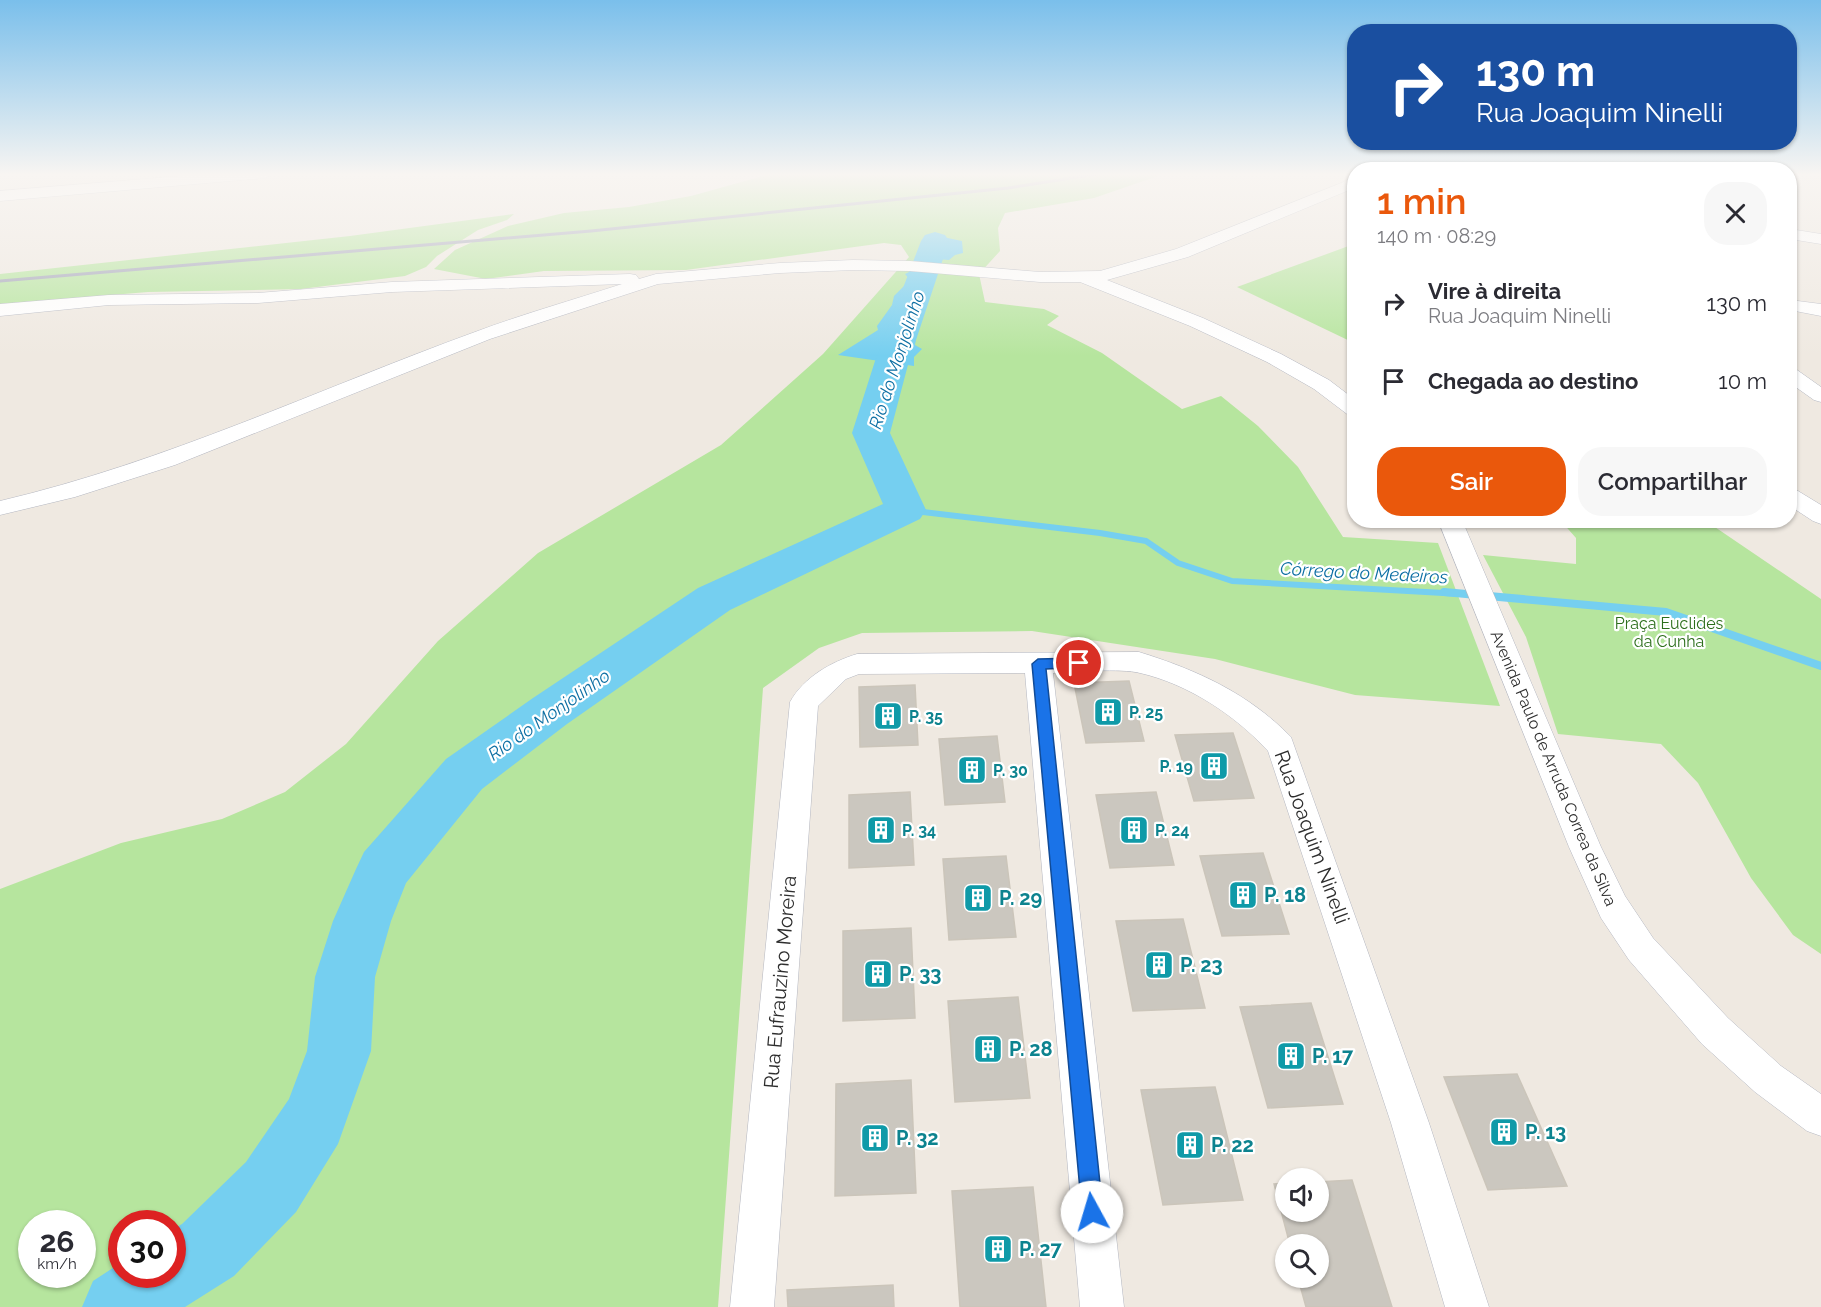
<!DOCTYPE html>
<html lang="pt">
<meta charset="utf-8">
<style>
:root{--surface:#fff;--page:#f7f7f7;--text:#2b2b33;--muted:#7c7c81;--accent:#ea580c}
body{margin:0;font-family:Raleway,sans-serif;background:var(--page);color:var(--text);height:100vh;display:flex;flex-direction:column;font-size:22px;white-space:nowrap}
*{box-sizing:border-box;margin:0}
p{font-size:20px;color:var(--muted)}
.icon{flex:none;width:33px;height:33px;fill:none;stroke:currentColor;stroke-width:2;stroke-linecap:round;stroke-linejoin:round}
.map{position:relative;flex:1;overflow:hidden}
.details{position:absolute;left:1347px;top:162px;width:450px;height:366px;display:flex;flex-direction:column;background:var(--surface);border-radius:24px;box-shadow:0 2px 4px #0004}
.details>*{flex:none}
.guide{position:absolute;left:1347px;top:24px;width:450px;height:126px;border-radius:24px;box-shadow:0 2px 4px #0004;background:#1a4fa0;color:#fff;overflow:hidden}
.buttons{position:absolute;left:1275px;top:1168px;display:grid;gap:12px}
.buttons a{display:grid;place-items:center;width:54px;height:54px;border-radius:50%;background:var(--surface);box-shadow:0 2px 4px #0004;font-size:30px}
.speed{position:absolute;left:18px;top:1210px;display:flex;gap:12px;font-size:30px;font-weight:700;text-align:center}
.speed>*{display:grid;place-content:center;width:78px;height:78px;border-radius:50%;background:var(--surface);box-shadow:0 2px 4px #0004;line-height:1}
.speed small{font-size:15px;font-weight:400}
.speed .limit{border:9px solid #d22;background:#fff;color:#111}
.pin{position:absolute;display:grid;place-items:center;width:51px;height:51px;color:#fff;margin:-26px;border:3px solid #fff;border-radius:50%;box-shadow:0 2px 6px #0007}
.me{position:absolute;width:66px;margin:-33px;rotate:354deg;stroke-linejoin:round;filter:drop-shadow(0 0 4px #0008)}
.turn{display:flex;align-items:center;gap:21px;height:126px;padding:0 30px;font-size:27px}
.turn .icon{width:78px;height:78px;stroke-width:2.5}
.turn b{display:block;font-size:42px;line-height:51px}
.round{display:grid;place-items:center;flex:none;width:63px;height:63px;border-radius:24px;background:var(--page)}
.head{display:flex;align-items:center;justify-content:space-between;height:102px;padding:0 30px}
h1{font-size:36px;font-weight:600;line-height:45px;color:var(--accent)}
.primary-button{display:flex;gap:12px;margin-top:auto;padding:12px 30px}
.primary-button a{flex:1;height:69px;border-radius:24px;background:var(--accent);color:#fff;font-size:24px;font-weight:600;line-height:69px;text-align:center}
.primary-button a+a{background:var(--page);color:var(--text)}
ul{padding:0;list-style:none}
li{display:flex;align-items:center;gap:18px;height:78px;padding:0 30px}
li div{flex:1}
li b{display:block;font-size:22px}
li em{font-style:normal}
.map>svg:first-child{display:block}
</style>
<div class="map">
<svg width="1821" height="1307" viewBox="0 0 1821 1307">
<rect width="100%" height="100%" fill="#efe9e1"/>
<path fill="#b6e59e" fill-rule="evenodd" d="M774 173H1160L1155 177 1094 198 1005 213 998 228 1000 251 979 274 985 302 1044 309 1059 316 1047 325 1102 353 1182 409 1221 396 1258 426 1298 467 1343 537 1438 543 1500 706 1355 695 1215 659 1032 631 862 633 819 648 763 688 718 1307H0V889L121 843 222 819 285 792 346 744 438 641 538 553 721 445 823 354 909 257 901 245 884 243 686 270 544 271 486 279 434 269 455 250 508 226 564 213 629 207 691 196ZM32 1224H82V1275H32ZM122 1224H172V1275H122Z
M514 214 507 220 478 230 437 256 426 267 405 276 301 289 148 292 0 304V274L350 236Z
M1354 244V343L1237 287Z
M1561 521H1706L1821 599V954L1793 935 1751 878 1698 783 1661 744 1558 734 1526 637 1483 555 1576 564V538Z"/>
<path fill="#75cff0" d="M943 237 962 241 963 253 955 255 949 260 935 259 936 253 929 247V239Z
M917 268 934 269 935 278 929 281 931 285 923 292 918 307 915 309 917 312 912 318 913 321 907 330 911 337 916 338 915 345 922 349 914 357V366L838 355 878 330 877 326 892 305 894 296 910 280 905 274Z"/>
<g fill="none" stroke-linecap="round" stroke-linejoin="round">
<path stroke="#75cff0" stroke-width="6" d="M906 510 1100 533 1146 541 1178 563 1232 581 1461 594"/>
<path stroke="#75cff0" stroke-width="8" d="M1444 592 1666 612 1821 666"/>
<path fill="#75cff0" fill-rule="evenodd" d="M935 232 945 235 949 241 909 361 890 433 926 510 920 519 730 610 567 724 482 789 406 883 391 921 375 977 371 1051 338 1144 296 1212 234 1276 185 1307H82L93 1281 122 1262V1275H172V1230L182 1224 246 1162 289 1099 307 1051 315 977 333 921 356 869 364 852 446 759 533 698 698 588 883 504 852 433 875 361 921 241 925 235Z"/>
</g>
<path fill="#cbc7bf" stroke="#cbc5ba" stroke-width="1.5" d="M1129 681 1144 741 1086 743 1074 683Z
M915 685 918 745 860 747 859 687Z
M1233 733 1254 798 1194 801 1175 735Z
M997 736 1005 802 945 805 939 739Z
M910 792 914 865 849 868V795Z
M1156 792 1174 865 1110 868 1096 795Z
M1263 853 1289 934 1222 936 1200 856Z
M1006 856 1016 937 949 940 943 859Z
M1183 919 1205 1008 1133 1011 1116 921Z
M911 928 915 1018 843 1021V931Z
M1018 997 1030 1098 955 1102 948 1001Z
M1311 1003 1343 1104 1268 1108 1240 1007Z
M1517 1074 1567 1186 1488 1190 1444 1077Z
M911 1080 916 1193 835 1196 836 1084Z
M1215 1087 1243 1200 1163 1205 1141 1090Z
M1352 1180 1392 1307H1306L1298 1278H1318V1245H1290L1274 1184 1286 1183V1212H1318V1182Z
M1033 1187 1046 1307H960L952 1191Z
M893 1285 894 1307H788L787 1290Z"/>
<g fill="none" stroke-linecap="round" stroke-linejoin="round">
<g stroke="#b4b7c1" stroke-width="1">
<path id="minor" d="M218 173H273L265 178 0 201V191Z
M1354 178V188L1188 257 1107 280 1203 318 1281 354 1329 380 1354 399V416L1347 414 1314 389 1267 362 1190 326 1080 282H1040L910 271 853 270 780 273 658 284 490 339 175 465 75 497 0 515V501C166 462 316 390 475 332 523 314 573 300 622 284L392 292 258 303 109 305 0 316V304L109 295 258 293 392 282 630 274 636 275 639 279 656 274 780 263 853 260 910 261 1040 272 1100 271 1176 249Z
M1790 229 1821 234V244L1790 239Z
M1790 300 1821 304V316L1790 310Z
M1790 368 1797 370 1821 387V402L1814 400 1790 383Z
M1790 489 1798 491 1821 505V524L1813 521 1790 506Z
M1438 520H1462L1601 847 1625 896 1653 938 1728 1018 1781 1066 1821 1094V1136L1807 1131 1755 1092 1702 1044 1629 960 1601 918 1569 847Z
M1139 652C1197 670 1248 693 1291 737L1429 1123 1489 1307H1445L1391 1123 1268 751C1235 715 1188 684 1140 673 1120 668 1075 672 1053 673L1124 1307H1080L1025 673 859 674 846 679 818 706 774 1307H730L790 702C804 677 831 662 857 654Z"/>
</g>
<use href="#minor" fill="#fff" fill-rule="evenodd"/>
<path stroke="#a3a6b8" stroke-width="3" d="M0 281 591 231 1008 188 1103 173"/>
</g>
<linearGradient id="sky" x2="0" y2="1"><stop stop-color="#7abfeb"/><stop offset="0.49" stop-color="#f8f5f2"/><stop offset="1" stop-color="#f8f5f2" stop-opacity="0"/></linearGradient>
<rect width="1821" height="356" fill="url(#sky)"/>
<path fill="#1a73e8" stroke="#114b97" stroke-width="1.5" d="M1079 658 1086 663 1084 667 1046 669 1103 1212 1100 1219 1092 1222 1085 1219 1082 1212 1032 664 1038 659Z"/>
<defs>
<g id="building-square" transform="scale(1.5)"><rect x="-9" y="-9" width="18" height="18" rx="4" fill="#0f9aa8" stroke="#fff"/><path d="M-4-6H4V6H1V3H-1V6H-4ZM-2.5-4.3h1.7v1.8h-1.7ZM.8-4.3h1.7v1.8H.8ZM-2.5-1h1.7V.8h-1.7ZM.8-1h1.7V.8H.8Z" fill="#fff"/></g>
</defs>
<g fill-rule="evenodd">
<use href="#building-square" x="1108" y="712"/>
<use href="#building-square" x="888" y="716"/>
<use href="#building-square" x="1214" y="766"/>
<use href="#building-square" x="972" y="770"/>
<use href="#building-square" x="881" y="830"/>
<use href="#building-square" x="1134" y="830"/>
<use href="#building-square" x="1243" y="895"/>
<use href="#building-square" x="978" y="898"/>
<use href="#building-square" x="1159" y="965"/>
<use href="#building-square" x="878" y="974"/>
<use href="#building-square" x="988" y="1049"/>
<use href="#building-square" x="1291" y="1056"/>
<use href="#building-square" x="1504" y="1132"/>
<use href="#building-square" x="875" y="1138"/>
<use href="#building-square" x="1190" y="1145"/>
<use href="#building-square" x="998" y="1249"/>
</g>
<g text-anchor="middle" stroke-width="4.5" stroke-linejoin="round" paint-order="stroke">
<g font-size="16" fill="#2c6e1b" stroke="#fff">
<text x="1669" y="629">Praça Euclides<tspan x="1669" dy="18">da Cunha</tspan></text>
</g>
<g font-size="16" font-weight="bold" fill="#0d838f" stroke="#fff" text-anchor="start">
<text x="1129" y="718">P. 25</text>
<text x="909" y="722">P. 35</text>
<text x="1193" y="772" text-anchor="end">P. 19</text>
<text x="993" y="776">P. 30</text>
<text x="902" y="836">P. 34</text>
<text x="1155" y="836">P. 24</text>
</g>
<g font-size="16" fill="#2e2e2e" stroke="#fff">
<text transform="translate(1554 768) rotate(67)" y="6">Avenida Paulo de Arruda Correa da Silva</text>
</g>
<g font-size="18" font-style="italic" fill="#0d6fa3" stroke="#fff">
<text transform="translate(897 360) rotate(-72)" y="6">Rio do Monjolinho</text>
<text transform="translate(1364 573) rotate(3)" y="6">Córrego do Medeiros</text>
<text transform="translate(549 715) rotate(-35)" y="6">Rio do Monjolinho</text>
</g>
<g font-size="20" fill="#2e2e2e" stroke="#fff">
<text transform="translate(1312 837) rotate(70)" y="7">Rua Joaquim Ninelli</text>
<text transform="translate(780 982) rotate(-85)" y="7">Rua Eufrauzino Moreira</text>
</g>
<g font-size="20" font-weight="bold" fill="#0d838f" stroke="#fff" text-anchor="start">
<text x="1264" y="902">P. 18</text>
<text x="999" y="905">P. 29</text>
<text x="1180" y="972">P. 23</text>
<text x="899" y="981">P. 33</text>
<text x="1009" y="1056">P. 28</text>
<text x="1312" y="1063">P. 17</text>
<text x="1525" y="1139">P. 13</text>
<text x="896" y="1145">P. 32</text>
<text x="1211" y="1152">P. 22</text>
<text x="1019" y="1256">P. 27</text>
</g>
</g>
</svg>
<div class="buttons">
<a><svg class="icon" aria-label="sound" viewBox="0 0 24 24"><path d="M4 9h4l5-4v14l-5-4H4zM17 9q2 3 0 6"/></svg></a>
<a><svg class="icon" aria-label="search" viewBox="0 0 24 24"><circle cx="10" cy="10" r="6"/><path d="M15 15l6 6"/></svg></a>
</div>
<div class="speed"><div>26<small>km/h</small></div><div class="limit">30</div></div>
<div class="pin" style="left:1079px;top:663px;background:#d93025"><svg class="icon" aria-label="arrive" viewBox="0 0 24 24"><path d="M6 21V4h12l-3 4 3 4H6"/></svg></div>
<svg class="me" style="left:1092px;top:1212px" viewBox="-20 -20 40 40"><circle r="19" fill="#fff"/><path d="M0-13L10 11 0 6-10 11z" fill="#1a73e8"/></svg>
<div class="guide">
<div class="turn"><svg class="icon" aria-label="right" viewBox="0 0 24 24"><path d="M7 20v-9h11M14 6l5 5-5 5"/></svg><div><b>130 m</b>Rua Joaquim Ninelli</div></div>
</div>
<section class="details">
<div class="head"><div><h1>1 min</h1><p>140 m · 08:29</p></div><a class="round"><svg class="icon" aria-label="close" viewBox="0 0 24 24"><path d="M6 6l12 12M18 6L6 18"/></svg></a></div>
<ul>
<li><svg class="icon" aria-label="right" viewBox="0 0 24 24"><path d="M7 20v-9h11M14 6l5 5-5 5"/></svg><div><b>Vire à direita</b><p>Rua Joaquim Ninelli</p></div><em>130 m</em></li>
<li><svg class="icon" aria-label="arrive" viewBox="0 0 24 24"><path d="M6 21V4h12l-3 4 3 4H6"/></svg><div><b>Chegada ao destino</b></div><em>10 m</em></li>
</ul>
<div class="primary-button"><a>Sair</a><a>Compartilhar</a></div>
</section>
</div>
